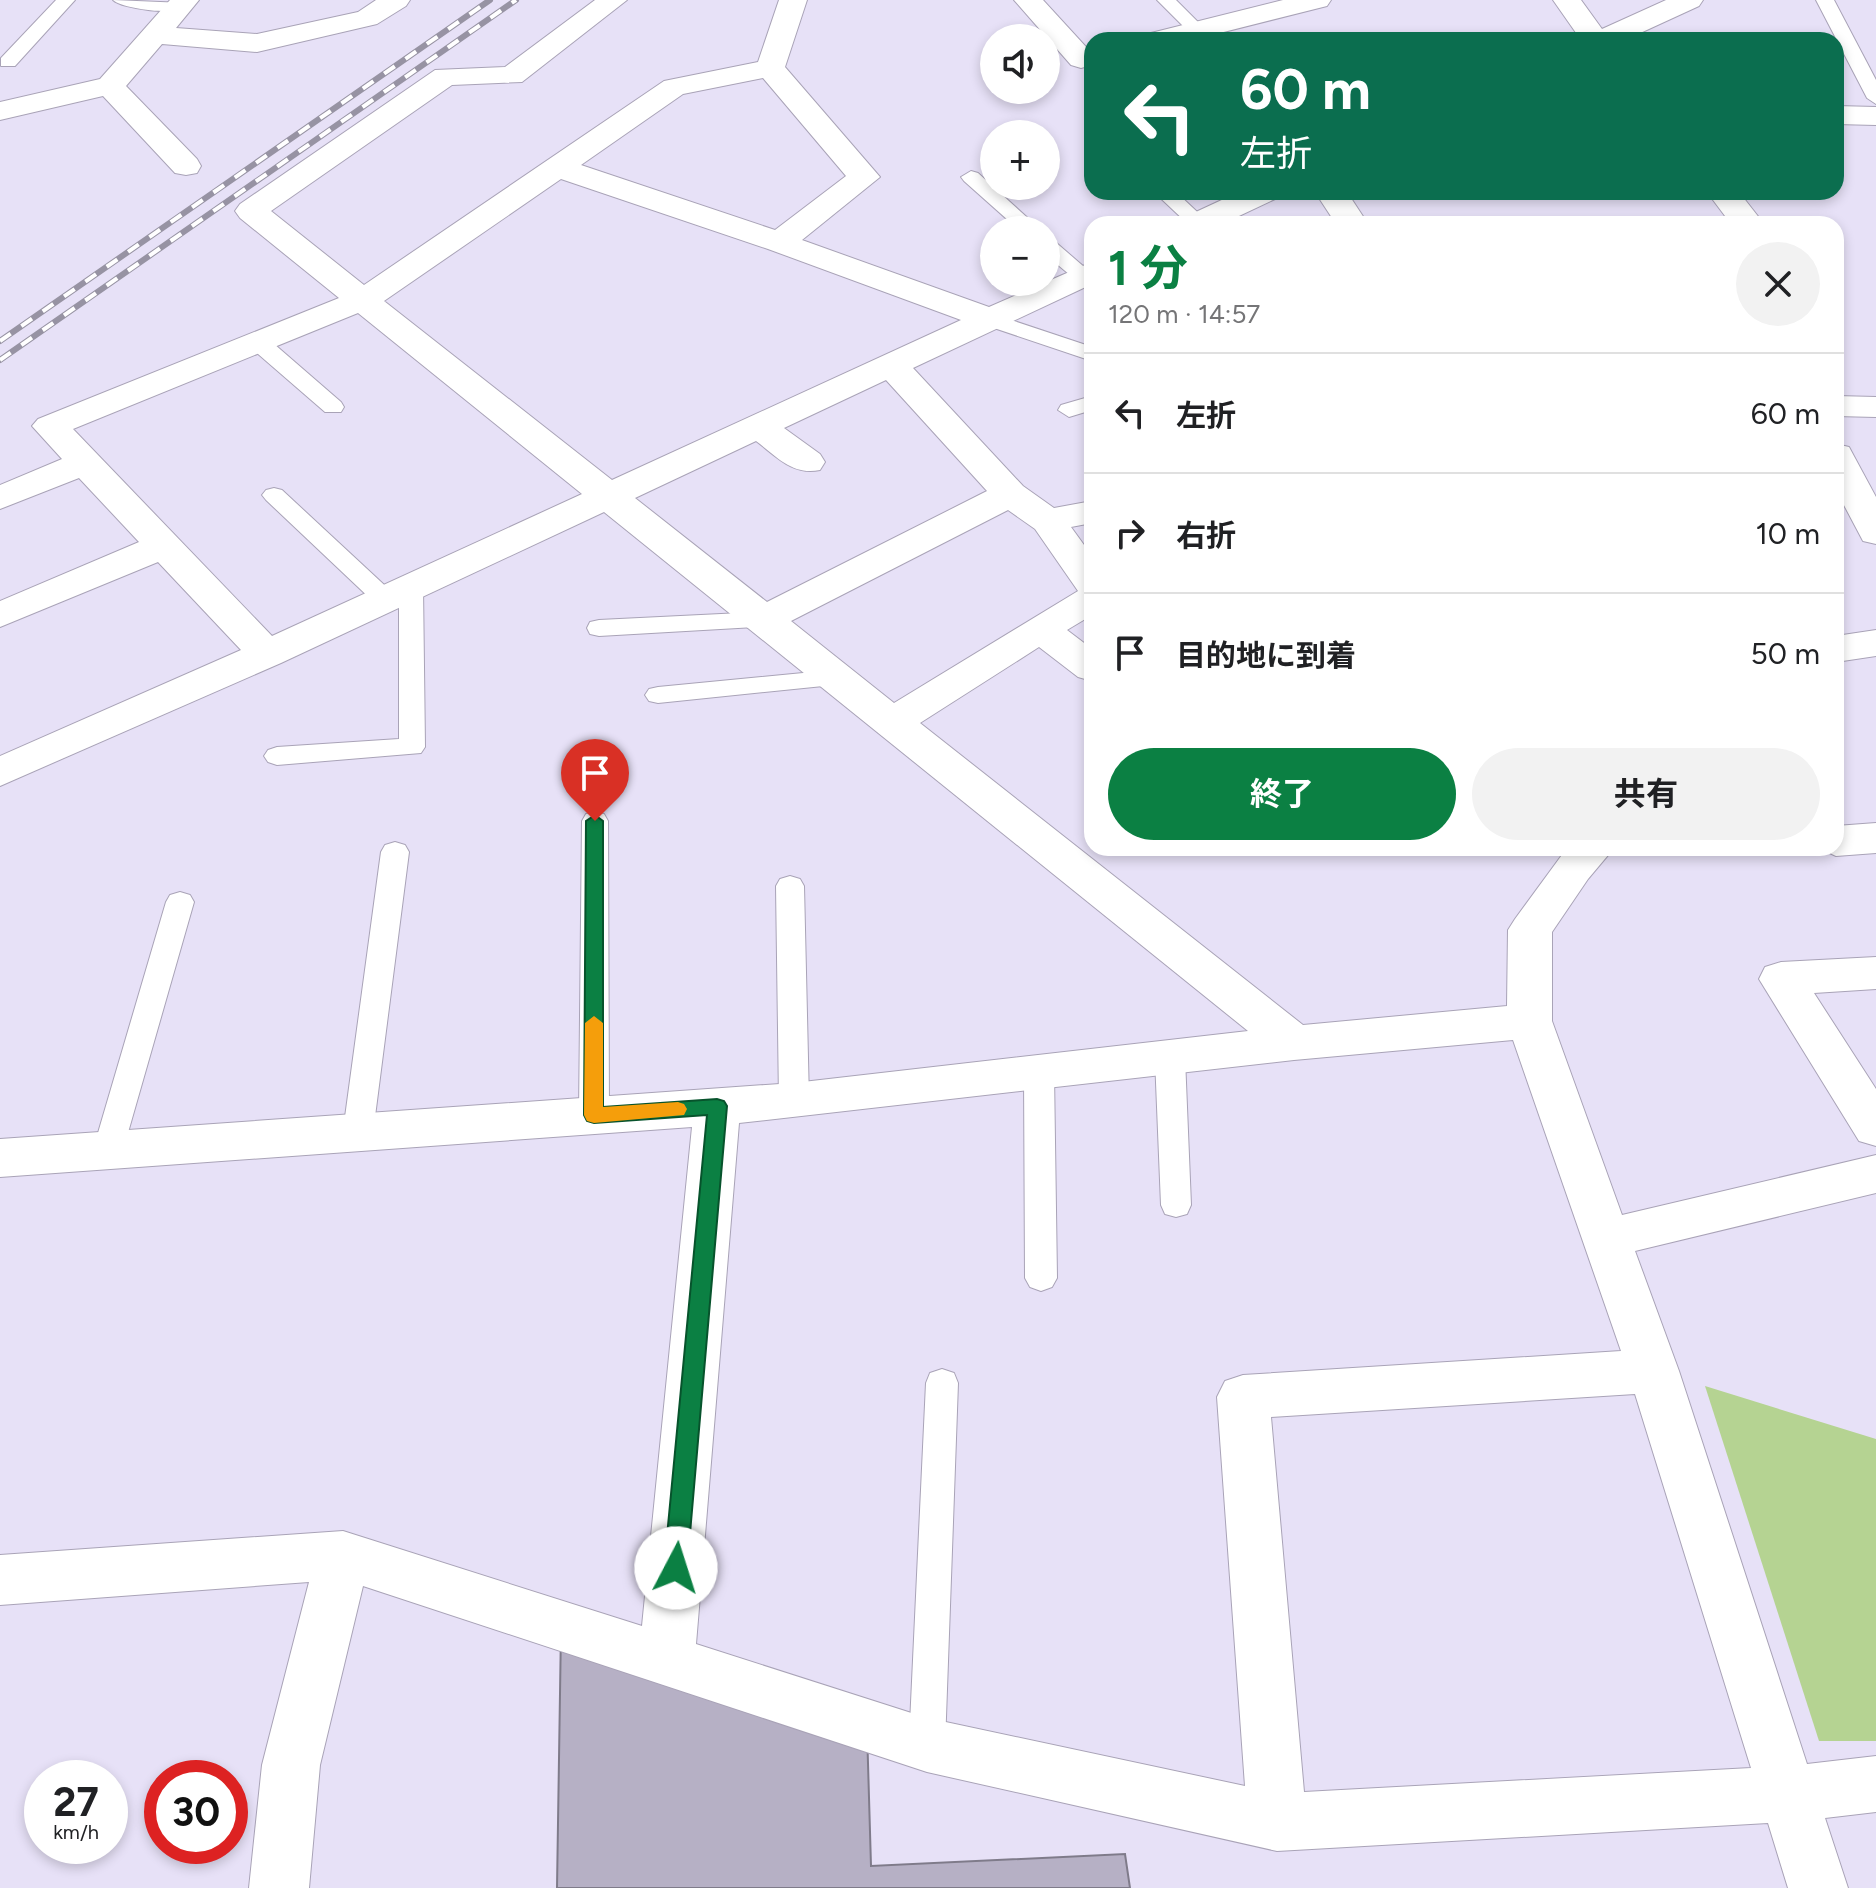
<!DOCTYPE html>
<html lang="ja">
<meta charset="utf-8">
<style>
:root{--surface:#fff;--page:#f2f2f2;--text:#202124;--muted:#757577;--line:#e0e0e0;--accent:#0b8043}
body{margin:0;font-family:Figtree,"Noto Sans JP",sans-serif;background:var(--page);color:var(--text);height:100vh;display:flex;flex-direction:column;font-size:30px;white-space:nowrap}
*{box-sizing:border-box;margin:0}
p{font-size:26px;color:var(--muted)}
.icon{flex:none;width:44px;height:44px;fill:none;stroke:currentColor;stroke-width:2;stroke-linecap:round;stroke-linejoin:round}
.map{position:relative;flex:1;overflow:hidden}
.side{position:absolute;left:1084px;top:216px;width:760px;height:640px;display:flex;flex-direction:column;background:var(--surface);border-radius:24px;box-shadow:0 4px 12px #0003}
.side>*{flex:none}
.hud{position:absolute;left:1084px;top:32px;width:760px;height:168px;border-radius:24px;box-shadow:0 4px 12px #0003;background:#0b6e4f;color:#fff;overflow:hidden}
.buttons{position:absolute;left:980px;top:24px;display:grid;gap:16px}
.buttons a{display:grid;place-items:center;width:80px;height:80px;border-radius:50%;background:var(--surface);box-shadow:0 4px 12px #0003;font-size:40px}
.speed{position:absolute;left:24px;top:1760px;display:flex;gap:16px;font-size:40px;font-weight:700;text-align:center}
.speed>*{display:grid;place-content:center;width:104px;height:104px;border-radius:50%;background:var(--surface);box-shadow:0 4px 12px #0003;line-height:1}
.speed small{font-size:20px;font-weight:400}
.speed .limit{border:12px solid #d22;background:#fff;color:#111}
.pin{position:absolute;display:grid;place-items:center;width:68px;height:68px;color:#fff;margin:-82px -34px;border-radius:50% 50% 50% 0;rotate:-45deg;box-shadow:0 0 8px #0007}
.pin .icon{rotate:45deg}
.me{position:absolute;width:88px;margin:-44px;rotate:5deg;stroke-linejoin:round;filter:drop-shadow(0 0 6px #0008)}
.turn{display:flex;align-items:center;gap:28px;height:168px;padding:0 24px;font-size:36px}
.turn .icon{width:104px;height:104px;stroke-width:2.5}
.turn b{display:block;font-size:56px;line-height:68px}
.round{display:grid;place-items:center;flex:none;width:84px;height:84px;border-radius:42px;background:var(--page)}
.head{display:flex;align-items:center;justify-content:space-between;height:136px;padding:0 24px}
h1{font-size:48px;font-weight:700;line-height:60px;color:var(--accent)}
.action{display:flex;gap:16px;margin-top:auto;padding:16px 24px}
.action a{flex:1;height:92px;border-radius:48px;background:var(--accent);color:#fff;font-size:32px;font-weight:700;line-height:92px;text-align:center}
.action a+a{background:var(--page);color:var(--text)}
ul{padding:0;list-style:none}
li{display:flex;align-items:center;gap:24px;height:120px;padding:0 24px;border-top:2px solid var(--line)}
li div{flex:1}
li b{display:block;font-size:30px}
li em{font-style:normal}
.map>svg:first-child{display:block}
</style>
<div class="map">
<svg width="1876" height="1888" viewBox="0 0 1876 1888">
<rect width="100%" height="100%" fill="#e7e1f7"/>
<path fill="#b5d392" d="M1705 1386 1876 1439V1741H1819Z"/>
<path fill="#b6b0c5" stroke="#7f7b8a" stroke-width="2" d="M561 1629 867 1729 871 1866 1125 1854 1130 1888H557Z"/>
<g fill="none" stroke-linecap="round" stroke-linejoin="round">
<g stroke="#a9a3b7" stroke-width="2">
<path id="service" d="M56 0H75L15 66H1V58Z
M113 0 184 3 187 7C178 16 122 9 113 0Z
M1157 0H1176L1206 30 1197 35 1191 34Z
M1816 0H1834L1876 80V104L1867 98Z
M971 171 978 173 1041 230H1019L964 181 961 177Z
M1154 192H1176L1209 223 1188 224Z
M1046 238 1053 240 1090 272V280H1076L1046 255Z
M990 313 1092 347V361L982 324 979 319Z
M258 336 266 337 341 402 344 407 341 412H325L250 347 247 342Z
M1092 396V410L1069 417 1058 410 1061 405Z
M274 488 282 490 394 594 397 599 394 604H376L266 500 262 495 266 490Z
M411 579 420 582 423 587 425 747 421 753 277 765 268 762 264 756 268 750 277 747 399 739V587L402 582Z
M762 612 771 614 774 620 771 626 599 636 590 634 587 628 590 622 599 620Z
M834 670 843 672 847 678 843 684 658 703 649 701 645 695 649 689 658 687Z
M595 812 604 814 608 821 609 1115 605 1123 594 1127 583 1123 579 1115 582 821 586 814Z
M395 842 405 845 409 852 373 1132 369 1140 358 1144 347 1140 343 1132 381 852 385 845Z
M790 876 800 879 804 886 809 1101 804 1109 794 1113 784 1109 779 1101 776 886 780 879Z
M180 892 190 895 194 902 123 1150 119 1158 108 1162 97 1158 93 1150 166 902 170 895Z
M1170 1047 1180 1050 1185 1058 1191 1205 1187 1214 1176 1217 1165 1214 1161 1205 1155 1058 1160 1050Z
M1039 1062 1049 1065 1054 1073 1057 1278 1052 1287 1041 1291 1030 1287 1025 1278 1024 1073 1029 1065Z
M942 1369 954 1373 958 1383 945 1745 940 1757 927 1762 914 1757 909 1745 926 1383 930 1373Z"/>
</g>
<g stroke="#a9a3b7" stroke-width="2">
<path id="minor" d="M170 0H199L176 28 257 34 358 12 376 0H410L406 6 377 24 257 52 162 44 126 86 197 159 201 166 197 173 186 175 175 173 103 96 0 120V102L100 79Z
M595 0H627L522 82 452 85 271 211 364 285 664 81 758 62 779 0H807L785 67 880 177 802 240 989 307 1092 262V284L913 368 1023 486 1054 508 1092 501V523L1071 527 1092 556V615L1067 630 1092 649V681L1078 677 1039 647 920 723 1303 1025 1507 1006 1508 930 1515 919 1567 848H1614L1588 879 1552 932V1021L1622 1215 1876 1155V1193L1635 1251 1679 1371 1807 1764 1876 1756V1812L1825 1818 1848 1888H1788L1768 1823 1277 1851 927 1772 363 1586 320 1765 309 1888H249L262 1765 309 1582 0 1605V1555L343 1531 642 1626 692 1127 0 1177V1139L794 1083 1248 1031 604 512 281 663 0 786V756L241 650 158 562 0 627V601L139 542 79 478 0 509V485L62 459 32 426 38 419 339 298 240 218 235 211 240 204 435 70 505 67ZM763 78 846 176 775 230 581 165 683 94ZM561 179 768 249 961 320 612 480 384 301ZM358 313 582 494 272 636 73 429ZM886 380 987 491 767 602 635 498 756 441C776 456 793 476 820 470L825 462 820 454 784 428ZM1008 510 1035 529 1078 591 894 703 791 621ZM1513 1040 1621 1351 1243 1375 1225 1381 1217 1397 1245 1786 927 1718 696 1644 739 1123 1294 1060ZM1635 1394 1751 1768 1304 1792 1271 1417Z
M1014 0H1043L1087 48 1092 47V65L1081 68 1071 65Z
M1283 0H1331L1327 6 1192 40H1143L1147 34Z
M1553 0H1581L1602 29 1666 0H1703L1699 6 1625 40H1581Z
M1836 106 1876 107V125L1836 124Z
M1239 192H1280L1275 199 1222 224H1180L1185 217Z
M1315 192H1347L1368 224H1336Z
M1707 192H1739L1764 224H1731Z
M1836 396 1876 397V417L1836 416Z
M1836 444 1849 447 1876 497V544L1863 541 1836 490Z
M1876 630V656L1836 662V636Z
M1876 823V853L1836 856 1819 848H1836V826Z
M1876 957V989L1814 993 1876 1089V1146L1859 1141 1759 979 1765 967 1781 962Z"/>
</g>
<use href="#service" fill="#fff" fill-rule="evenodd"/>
<use href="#minor" fill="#fff" fill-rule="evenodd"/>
<g stroke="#9793a3" stroke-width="6">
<path id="rail" d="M0 341 490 0
M0 360 516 0"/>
</g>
<use href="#rail" stroke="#fff" stroke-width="4" stroke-dasharray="13" stroke-linecap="butt"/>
</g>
<path fill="#0b8043" stroke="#07532c" stroke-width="2" d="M595 815 603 821V1107L717 1099 724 1101 727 1106 687 1568 684 1575 676 1578 668 1575 664 1568 707 1115 594 1123 587 1121 584 1115 586 821Z"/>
<path fill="#f59e0b" d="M594 1016 603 1023V1107L678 1102 684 1104 687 1109 684 1115 594 1123 587 1121 584 1115 585 1023Z"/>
</svg>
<div class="buttons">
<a><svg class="icon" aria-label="sound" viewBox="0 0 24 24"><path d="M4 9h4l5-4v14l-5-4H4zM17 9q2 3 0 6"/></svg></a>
<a>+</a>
<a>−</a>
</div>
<div class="speed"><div>27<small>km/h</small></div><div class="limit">30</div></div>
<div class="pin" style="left:595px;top:821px;background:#d93025"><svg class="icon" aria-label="arrive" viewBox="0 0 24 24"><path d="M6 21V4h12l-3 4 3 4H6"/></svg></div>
<svg class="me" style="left:676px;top:1568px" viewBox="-20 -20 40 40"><circle r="19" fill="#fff"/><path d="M0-13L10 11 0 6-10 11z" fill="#0b8043"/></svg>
<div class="hud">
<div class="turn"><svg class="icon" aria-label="left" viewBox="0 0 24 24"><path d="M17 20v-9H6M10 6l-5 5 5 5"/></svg><div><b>60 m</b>左折</div></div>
</div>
<section class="side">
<div class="head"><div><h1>1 分</h1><p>120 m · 14:57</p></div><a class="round"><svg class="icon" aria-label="close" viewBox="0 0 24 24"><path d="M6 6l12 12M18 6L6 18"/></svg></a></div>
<ul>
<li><svg class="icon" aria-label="left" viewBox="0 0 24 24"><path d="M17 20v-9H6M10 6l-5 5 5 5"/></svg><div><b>左折</b></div><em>60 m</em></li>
<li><svg class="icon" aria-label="right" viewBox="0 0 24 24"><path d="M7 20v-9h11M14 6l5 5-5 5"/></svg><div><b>右折</b></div><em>10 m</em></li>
<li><svg class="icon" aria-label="arrive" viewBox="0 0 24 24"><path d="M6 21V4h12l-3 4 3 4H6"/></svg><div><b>目的地に到着</b></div><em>50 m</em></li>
</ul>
<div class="action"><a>終了</a><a>共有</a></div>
</section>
</div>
